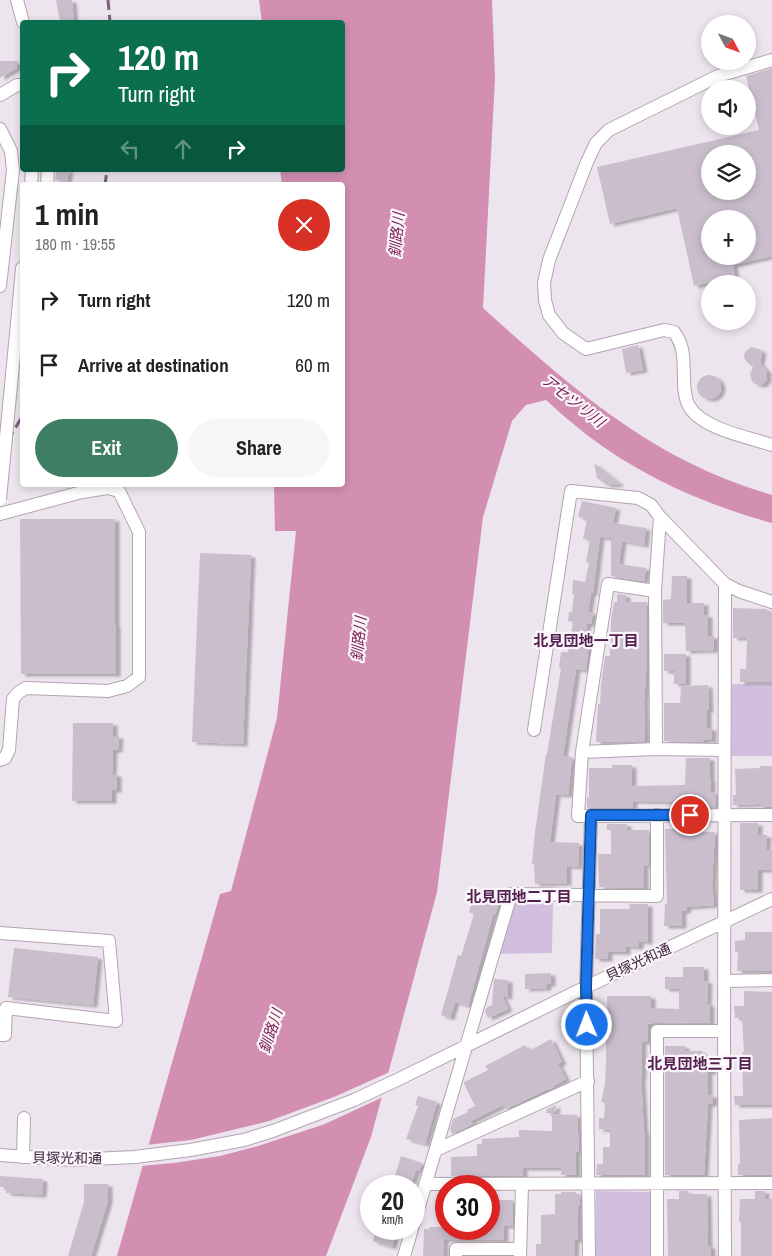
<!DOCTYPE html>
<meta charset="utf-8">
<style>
:root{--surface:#fff;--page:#f6f6f6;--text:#222;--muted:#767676;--accent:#3e7f63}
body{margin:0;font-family:"Archivo Narrow","Noto Sans JP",sans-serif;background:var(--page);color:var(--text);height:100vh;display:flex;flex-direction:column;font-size:19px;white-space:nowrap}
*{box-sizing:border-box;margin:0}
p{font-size:16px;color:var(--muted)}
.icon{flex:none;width:28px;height:28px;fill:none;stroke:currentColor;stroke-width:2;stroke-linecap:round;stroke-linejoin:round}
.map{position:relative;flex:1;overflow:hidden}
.drawer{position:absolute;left:20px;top:182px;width:325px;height:305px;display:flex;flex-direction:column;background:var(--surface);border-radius:5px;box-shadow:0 2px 8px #0003}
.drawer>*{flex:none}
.banner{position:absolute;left:20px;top:20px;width:325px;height:152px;border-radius:5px;box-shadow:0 2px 8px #0003;background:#0b6e4f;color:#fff;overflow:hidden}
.needle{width:32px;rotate:131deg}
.fabs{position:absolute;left:701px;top:15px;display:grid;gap:10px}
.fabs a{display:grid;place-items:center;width:55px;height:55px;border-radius:50%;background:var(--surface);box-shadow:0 2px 8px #0003;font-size:25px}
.speed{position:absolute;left:360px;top:1175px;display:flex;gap:10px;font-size:25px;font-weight:700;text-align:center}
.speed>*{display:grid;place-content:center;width:65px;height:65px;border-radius:50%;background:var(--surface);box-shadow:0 2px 8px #0003;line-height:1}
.speed small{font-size:12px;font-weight:400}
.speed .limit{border:8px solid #d22;background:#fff;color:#111}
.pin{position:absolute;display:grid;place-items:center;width:42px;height:42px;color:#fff;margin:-21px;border:2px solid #fff;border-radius:50%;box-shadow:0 1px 5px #0007}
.me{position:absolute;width:55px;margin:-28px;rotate:359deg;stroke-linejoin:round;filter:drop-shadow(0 0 4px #0008)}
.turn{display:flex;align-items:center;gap:18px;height:105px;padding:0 15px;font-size:22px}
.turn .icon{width:65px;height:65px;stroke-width:2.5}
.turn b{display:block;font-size:35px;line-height:42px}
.lanes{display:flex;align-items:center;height:48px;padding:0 15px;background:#0003;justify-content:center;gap:25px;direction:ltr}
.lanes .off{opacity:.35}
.round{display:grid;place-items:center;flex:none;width:52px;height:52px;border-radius:26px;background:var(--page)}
.head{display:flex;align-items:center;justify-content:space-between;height:85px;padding:0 15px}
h1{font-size:30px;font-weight:800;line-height:38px}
.primary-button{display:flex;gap:10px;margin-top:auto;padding:10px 15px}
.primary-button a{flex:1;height:58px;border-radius:30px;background:var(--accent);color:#fff;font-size:20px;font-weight:800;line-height:58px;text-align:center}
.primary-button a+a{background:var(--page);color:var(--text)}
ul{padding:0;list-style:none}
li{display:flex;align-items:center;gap:15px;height:65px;padding:0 15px}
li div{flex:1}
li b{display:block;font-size:19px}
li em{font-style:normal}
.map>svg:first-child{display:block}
</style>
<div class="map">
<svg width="772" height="1256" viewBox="0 0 772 1256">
<defs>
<filter id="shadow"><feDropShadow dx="4.5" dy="2.5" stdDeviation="1" flood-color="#0004"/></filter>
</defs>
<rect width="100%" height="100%" fill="#ede5ee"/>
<path fill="#d2bfdf" d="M732 684H772V756H731Z
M515 902 553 903 552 953 500 954Z
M596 1191 651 1192 650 1256H596Z"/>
<path fill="#d28fb2" d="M259 0H492L495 78 483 308C574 390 652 460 772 495V523C706 505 642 477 587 435 573 424 559 412 546 400L526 405 512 421 483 517 437 892 371 1137 326 1256H117L220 894 231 891 277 718 296 531H275L274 485H342V185H282L280 170H342V22H262Z"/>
<path fill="#ede5ee" d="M392 1071 385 1096 325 1124 258 1146 220 1156 174 1163 140 1166 146 1145 191 1140 269 1121 334 1097Z"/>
<path fill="#cabecc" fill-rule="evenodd" filter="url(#shadow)" d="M56 0H72L74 22H60Z
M0 61H17V68L0 78Z
M772 68V256L733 265 735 276 694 286 677 208 610 224 597 167 759 130 746 76ZM710 154H748V191H710ZM710 219H748V256H710Z
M57 170H69L67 182 55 180Z
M638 345 643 370 626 373 622 349Z
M751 347 759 349 762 352 760 363 767 371V380L762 385 755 384 752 381 750 374 753 367 746 361 744 357 745 352Z
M697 387a12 12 0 1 1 24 0a12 12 0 1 1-24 0Z
M594 463 620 484 607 485 597 478Z
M582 501 616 508 613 523 646 528 644 545 622 541 619 564 646 568 644 581 611 576V538L600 537 593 593H591L588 612H593L591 624H587L584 642H589L586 670 576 669 563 756 572 757 568 795 556 794 550 842 579 843 578 867 567 866V883L535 884 534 864H532L535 832 546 754H547L561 668H559L561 652H568L573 622 568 621 569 612H572L574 594H572L573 580 585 582 589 563 586 562 590 540 583 539 587 519 578 517Z
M20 519H115V624H116V674H21Z
M200 553 251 555 243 744 192 742Z
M672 576H687V603H704V615H708V636H714V650L686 651 685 623H663V600L671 599Z
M617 594 626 595V602H647V658L644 703 645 741 596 742 598 704H600L601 685 605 656H610L611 619 614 602H617Z
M733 608 767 609V613H772V682H740V669H746L747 638H733Z
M664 654H686V684H674V671H664Z
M708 685 709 710H707V728H712V740H704V742L664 741V703H680L681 686Z
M73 723H113V736H119L118 750H113L112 774H117V790H112V801H72Z
M686 758H710V779H711V792H715V795H716L715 806 688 807V802L633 801V808H587V797L589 798V768H612V765H632V786L685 785Z
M760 766H772V807H760V804L733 805V795H736L735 769 760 768Z
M740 823H758V835H767L766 850H772V870H758V890H740Z
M607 824H627V830H649V866L644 865V888L599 887 598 854H611V830H607Z
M665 829H676V831L715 832 712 883 714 905 687 907 686 911H682V926H664L665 904H667Z
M474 894 498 901 497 905 498 906 495 915H493L468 1006 455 1002 450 1018 441 1015 458 955 461 956 474 914 469 912Z
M629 904H648V942L639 941V947L626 946V952H608V959H595L596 934H600V909H630Z
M745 932H772V971H737L738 952H735V941L745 940Z
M14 948 98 957 93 1005 8 997Z
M683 967H704V981H708L707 1004H710V1023L660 1022 648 1024 647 1042H642V1077H641L644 1132H645V1175H596L597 1164H603V1147H610V1130L599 1129V1118H604L605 1103 601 1102 605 1084 606 1061V1033H600V1021H608L607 996H651V1008L679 1009V989H665V977H683Z
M551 973V984H547V988L525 989V974Z
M494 979 508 980V997L502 996 508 1009 488 1018 485 1012 486 1008 492 1005Z
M744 991 772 992V1105H735L734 1096H743L742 1052H744L742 1018H735L734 1006H744Z
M551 1039 562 1062 558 1064 566 1079 551 1087H555L548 1090V1089L508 1108H504L503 1105 471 1121 473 1124 452 1134 450 1130 453 1119 468 1112 467 1110 475 1106 464 1084V1082L488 1070 485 1066 525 1045 529 1051Z
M665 1046H685V1051H702V1062H712V1072H708V1095H713V1104H708L704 1175H665Z
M418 1096 437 1102 425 1144 406 1139 418 1106 415 1105Z
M556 1105 555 1113H546L547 1109Z
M552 1114 577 1115 579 1151 576 1152V1175H561V1168H523V1176H451V1157L477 1156V1144H482V1139L519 1137V1130L552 1131Z
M772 1118V1175H738V1164H740L739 1120Z
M401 1156 422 1163 419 1171 416 1170 412 1182 406 1181 404 1186H392Z
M0 1176 43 1179 42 1195 6 1193V1187H0Z
M84 1184H108V1201L91 1256H68L84 1202Z
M679 1191H688V1194H707L708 1246H711V1256H668L667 1199H679Z
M755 1191H765V1199H772V1256H741V1222H739L740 1199H755Z
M561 1192H576V1194L580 1195V1206H578V1240H575L574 1256H536V1244H541V1215L555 1214V1194H561Z
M489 1200H513V1226H504V1240L444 1239V1256H423L424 1229H429V1227H446V1229H489Z
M376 1229H396L392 1247 373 1241Z"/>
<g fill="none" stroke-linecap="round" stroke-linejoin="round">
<g stroke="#b3a3b2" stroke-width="14">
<path id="minor" d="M17 0 23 22
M772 60 718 76 609 130 596 143 587 162 549 260 544 283 545 300 549 315 563 333 586 349 664 330 674 332C685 347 683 358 684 376 684 386 684 397 689 406 702 429 748 437 772 445
M0 95 17 85H22
M0 129 11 151 13 170 0 286
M31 185 32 170
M47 185 48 170
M18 313 22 268
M0 514 82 492 108 488 119 491 139 532V677L127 686 108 691 26 688 19 692 13 699 9 750 5 758 0 760
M725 584 724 1031 725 1256
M655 591 608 584 582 752 578 816 772 815
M534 730 571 491 638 498 651 505 660 517 725 584 739 591 772 602
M656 749 655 591 660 517
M582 752 656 749 724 750
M0 933 109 941 116 1021 6 1008 5 1035H0
M724 981 772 980
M436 1150 588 1081
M0 1155 71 1160 135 1157 190 1150 244 1140 273 1131 354 1100 397 1080 586 987 772 899
M23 1157 24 1118
M425 1184 772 1183
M414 1223 511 894 657 896V815
M404 1256 412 1229
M456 1256V1249H520
M520 1256 522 1185
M589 1256 586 987 591 815
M657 1256V1031H724"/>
</g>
<use href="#minor" stroke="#fff" stroke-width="12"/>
<path stroke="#7c5f7a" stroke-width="3" stroke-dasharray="10 5" stroke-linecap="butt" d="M108 0 110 22
M105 185 107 170
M0 453 22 417"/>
<g stroke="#b3a3b2" stroke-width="14" stroke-linecap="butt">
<path id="minor-bridge" d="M0 499 18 313"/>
</g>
<use href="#minor-bridge" stroke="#fff" stroke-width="12"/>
</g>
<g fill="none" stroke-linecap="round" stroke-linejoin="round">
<g stroke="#114b97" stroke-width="12">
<path id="route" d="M587 1025 586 987 591 815H690"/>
</g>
<use href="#route" stroke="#1a73e8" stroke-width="9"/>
</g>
<g text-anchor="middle" stroke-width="4.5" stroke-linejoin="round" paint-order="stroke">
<g font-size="14" fill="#41243f" stroke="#faf6fa">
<text transform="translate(638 962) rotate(-25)" y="5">貝塚光和通</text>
<text transform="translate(67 1158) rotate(1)" y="5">貝塚光和通</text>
</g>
<g font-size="15" font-style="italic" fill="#7d1e4e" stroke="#faf6fa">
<text transform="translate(397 235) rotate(-85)" y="5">釧路川</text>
<text transform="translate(573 401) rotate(38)" y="5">アセツリ川</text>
<text transform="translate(359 639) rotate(-85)" y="5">釧路川</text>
<text transform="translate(271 1031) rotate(-72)" y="5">釧路川</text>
</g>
<g font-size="15" font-weight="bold" fill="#53204f" stroke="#faf6fa">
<text x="586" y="646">北見団地一丁目</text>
<text x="519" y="902">北見団地二丁目</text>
<text x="700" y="1069">北見団地三丁目</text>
</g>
</g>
</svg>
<div class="fabs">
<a><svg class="needle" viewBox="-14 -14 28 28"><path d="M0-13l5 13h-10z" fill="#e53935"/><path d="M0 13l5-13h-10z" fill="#767676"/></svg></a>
<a><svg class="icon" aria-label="sound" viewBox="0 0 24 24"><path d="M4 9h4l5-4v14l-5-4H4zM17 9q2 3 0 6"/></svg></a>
<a><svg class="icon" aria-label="layers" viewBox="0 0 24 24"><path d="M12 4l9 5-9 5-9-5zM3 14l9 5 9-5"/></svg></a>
<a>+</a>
<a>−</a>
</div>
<div class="speed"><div>20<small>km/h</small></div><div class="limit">30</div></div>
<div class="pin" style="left:690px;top:815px;background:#d93025"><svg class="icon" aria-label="arrive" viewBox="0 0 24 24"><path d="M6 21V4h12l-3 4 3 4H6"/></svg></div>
<svg class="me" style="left:587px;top:1025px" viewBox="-20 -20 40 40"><circle r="17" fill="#1a73e8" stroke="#fff" stroke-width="3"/><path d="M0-11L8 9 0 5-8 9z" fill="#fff"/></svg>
<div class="banner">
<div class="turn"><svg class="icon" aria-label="right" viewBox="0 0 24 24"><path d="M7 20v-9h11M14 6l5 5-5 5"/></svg><div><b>120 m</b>Turn right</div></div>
<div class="lanes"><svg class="icon off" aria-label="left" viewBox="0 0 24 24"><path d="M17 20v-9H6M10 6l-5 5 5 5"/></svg><svg class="icon off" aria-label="ahead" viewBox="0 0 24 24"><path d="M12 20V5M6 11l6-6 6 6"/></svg><svg class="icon" aria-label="right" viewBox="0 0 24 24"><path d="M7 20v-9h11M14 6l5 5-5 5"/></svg></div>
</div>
<section class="drawer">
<div class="head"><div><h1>1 min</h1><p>180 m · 19:55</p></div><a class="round" style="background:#d93025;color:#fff"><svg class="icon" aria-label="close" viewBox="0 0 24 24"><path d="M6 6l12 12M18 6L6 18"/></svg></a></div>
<ul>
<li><svg class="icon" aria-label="right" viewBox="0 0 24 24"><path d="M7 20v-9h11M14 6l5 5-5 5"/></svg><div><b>Turn right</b></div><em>120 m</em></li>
<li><svg class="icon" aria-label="arrive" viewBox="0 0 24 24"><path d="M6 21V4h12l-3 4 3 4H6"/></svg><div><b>Arrive at destination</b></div><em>60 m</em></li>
</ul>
<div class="primary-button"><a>Exit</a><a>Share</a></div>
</section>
</div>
